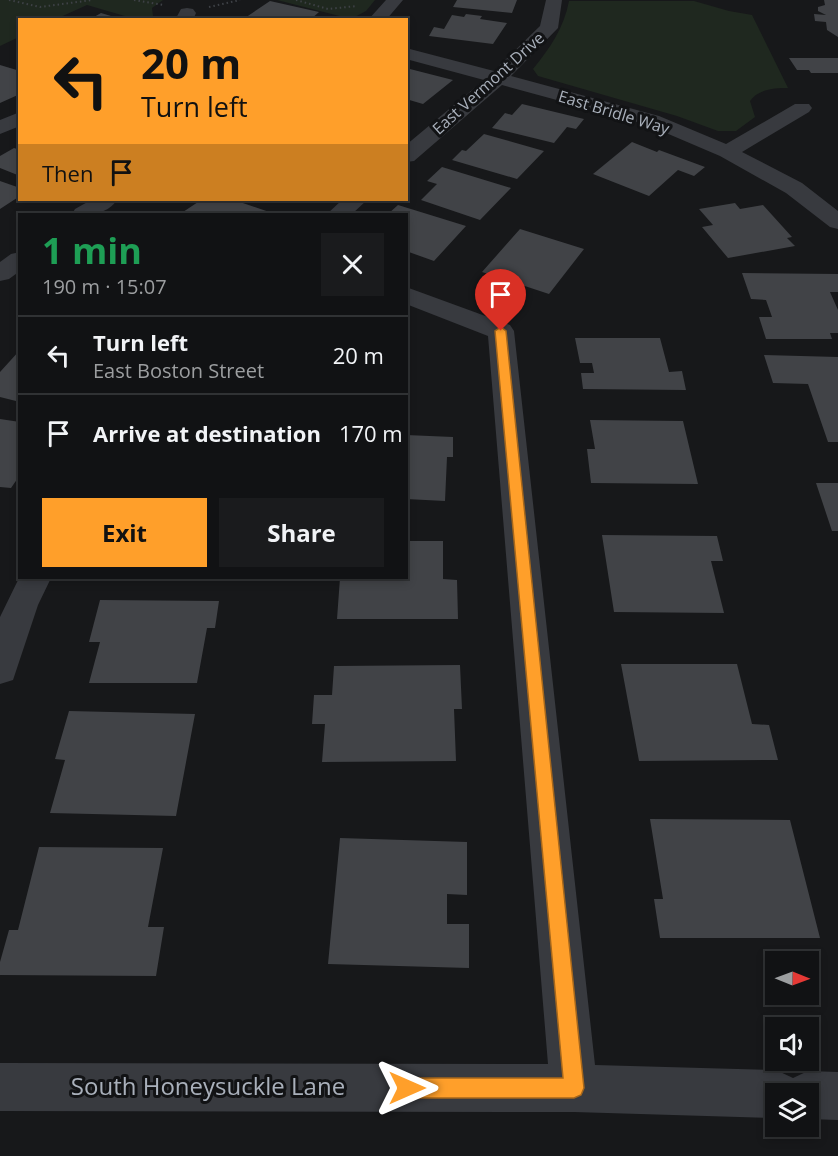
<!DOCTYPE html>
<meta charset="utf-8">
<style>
:root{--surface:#111214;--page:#1a1b1d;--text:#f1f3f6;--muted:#9c9ea0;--line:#303234;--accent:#ff9f2a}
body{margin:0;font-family:"Open Sans",sans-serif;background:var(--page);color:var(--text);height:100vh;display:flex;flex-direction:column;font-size:22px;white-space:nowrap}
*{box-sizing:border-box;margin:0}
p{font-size:20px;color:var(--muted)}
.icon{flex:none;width:33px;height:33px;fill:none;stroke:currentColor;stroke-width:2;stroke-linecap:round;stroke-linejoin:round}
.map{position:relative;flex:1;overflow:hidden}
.sheet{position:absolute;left:18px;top:213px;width:390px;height:366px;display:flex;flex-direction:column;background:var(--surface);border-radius:0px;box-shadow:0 3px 9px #0003,0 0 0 2px var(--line)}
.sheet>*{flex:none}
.top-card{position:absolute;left:18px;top:18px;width:390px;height:183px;border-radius:0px;box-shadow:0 3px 9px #0003,0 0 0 2px var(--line);background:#ff9f2a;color:#111;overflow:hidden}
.needle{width:39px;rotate:91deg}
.fabs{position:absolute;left:765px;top:951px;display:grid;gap:12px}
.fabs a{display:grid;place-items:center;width:54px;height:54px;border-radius:0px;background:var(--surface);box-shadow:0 3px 9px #0003,0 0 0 2px var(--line);font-size:30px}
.pin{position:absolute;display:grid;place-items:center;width:51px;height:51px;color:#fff;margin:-62px -26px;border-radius:50% 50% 50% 0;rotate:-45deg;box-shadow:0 0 6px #0007}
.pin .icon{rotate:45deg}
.me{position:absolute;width:66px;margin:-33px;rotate:90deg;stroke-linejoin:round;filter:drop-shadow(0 0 4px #0008)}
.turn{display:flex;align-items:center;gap:21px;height:126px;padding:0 24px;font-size:27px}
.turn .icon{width:78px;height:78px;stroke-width:2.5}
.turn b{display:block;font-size:42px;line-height:51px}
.then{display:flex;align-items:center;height:57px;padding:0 24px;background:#0003;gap:12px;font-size:22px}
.round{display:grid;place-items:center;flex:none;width:63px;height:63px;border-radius:0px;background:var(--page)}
.overview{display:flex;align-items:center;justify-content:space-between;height:102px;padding:0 24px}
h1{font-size:36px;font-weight:700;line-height:45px;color:#1e9e55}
.action{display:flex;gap:12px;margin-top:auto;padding:12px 24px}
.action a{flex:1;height:69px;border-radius:0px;background:var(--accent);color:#111;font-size:24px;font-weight:700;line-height:69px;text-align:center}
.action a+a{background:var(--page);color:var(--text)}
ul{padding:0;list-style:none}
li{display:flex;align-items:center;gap:18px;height:78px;padding:0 24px;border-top:2px solid var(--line)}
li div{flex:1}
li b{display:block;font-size:22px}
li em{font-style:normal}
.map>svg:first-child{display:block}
</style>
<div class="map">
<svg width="838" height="1156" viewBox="0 0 838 1156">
<rect width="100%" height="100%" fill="#17181a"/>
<path fill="#1f281f" d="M0 0H163L152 8 153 16 156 19H135L87 5 56 19 20 20 19 37 0 46Z
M277 0H375L366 11 351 19Z
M569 1H694L729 11 752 15 788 88C775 88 758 89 750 101L755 117 736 131H718L677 116 538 76 533 69C550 48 564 28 569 1Z"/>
<path fill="#414347" d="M457 0H517L512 13 453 7Z
M824 0H838V37L827 30 826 22 815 21 814 14 826 15 818 11V7L825 5Z
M270 1 319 12 310 20H242Z
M101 13 121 19V20H89Z
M466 14 482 16 480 19 507 23 493 44 429 36 434 27 444 29 452 15 464 17Z
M789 58H838V73H811L809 70H797Z
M0 65 20 71V94L0 103Z
M406 68 453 80 423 104 406 99Z
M522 104 584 119 576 129 567 127 554 143 492 128 505 113 512 115Z
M484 134 544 151 517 179 452 160 462 150 466 151Z
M632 142 657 152 659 150 705 167 694 176 678 170 649 196 593 174Z
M14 148 20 150V176L0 168V156Z
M442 167 511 188 480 220 421 200 437 184 427 181Z
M0 181 20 188V196L0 209Z
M201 200H234L275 214H180Z
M735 203 740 209 763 205 792 237 787 238 795 246 728 258 702 227 713 225 699 209Z
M398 205 466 226 434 261 406 251V214H388Z
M520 229 584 249 549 294 482 272Z
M742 273 838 274V292H830L838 310V333H830L832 339H766L759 317H772L766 300 751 299Z
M575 338H660L669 372 682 371 686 390 583 389 581 373H594L592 363H580Z
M20 350V402L0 397V372Z
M764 355 838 357V442H828L808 384 773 383Z
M0 419 20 422V475L11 488 0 487Z
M590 420 683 421 698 484 591 483 587 449H595Z
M406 435 453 437V457H447L445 501 406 499Z
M816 483H838V531H832Z
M602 535 717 536 723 561H711L724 613 614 612Z
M406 541H443V579L457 580 458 619H337L340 578H406Z
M162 578H217V581L161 579Z
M100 600 219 601 215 628H207L197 683H89L100 642H89Z
M621 664H737L752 724 769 725 778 760 639 761Z
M460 665 462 709H454L456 761 322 762 325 724H312L314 695H332L334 666Z
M69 711 195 714 176 816 50 813 65 760 55 759Z
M650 819 790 820 820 938H660L654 899H663Z
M340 838 467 842V895L447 894V924H469V968L328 964Z
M39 847 163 848 148 927H164L156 976 0 975V962L9 930H18Z"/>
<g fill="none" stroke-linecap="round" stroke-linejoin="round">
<path stroke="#3e4146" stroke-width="2" stroke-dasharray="1.5 3" stroke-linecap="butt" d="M9 0 40 7 92 0
M134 0 164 5
M296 0 328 9 357 6
M209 7 240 0"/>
<path fill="#383a3f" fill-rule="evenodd" d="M386 0H403L386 20H368Z
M546 0H562L558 28 511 76 659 116 726 144 795 104H809L812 108 809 112 742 152 802 183 838 211V229L830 227 786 193 720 156 645 124 502 85 414 161 406 162V145L484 80 406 59V48L494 71 540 26Z
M187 8 193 9 196 13 193 20H175L181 9Z
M20 112V126L0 134V120Z
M91 200H117C106 216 89 214 72 214L75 209Z
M342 200H367L352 214H327Z
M20 252V271L9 279 0 281V262L11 254Z
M406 287 510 325 514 331 595 1065 776 1070 793 1078 808 1071 838 1072V1120L808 1119V1094H776V1118L574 1112 0 1111V1063L548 1064 488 336 406 304Z
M20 576 51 578 38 605 13 680 0 684V617Z"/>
</g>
<path fill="#ff9f2a" stroke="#a6671b" stroke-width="1.5" d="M501 327 506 331 584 1088 581 1095 574 1098H407L400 1095 397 1088 400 1081 407 1078H563L495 331Z"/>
<g text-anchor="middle" stroke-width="6" stroke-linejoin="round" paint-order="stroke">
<g font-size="16" fill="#a9b0bb" stroke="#121315">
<text transform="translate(488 83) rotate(-42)" y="6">East Vermont Drive</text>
<text transform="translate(614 112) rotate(17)" y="6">East Bridle Way</text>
</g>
<g font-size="24" fill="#a9b0bb" stroke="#121315">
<text x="208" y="1095">South Honeysuckle Lane</text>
</g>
</g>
</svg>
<div class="fabs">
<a><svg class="needle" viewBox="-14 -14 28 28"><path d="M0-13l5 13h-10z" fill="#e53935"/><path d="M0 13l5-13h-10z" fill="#9c9ea0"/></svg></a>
<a><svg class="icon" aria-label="sound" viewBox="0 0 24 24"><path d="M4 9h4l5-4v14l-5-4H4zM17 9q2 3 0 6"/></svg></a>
<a><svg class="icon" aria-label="layers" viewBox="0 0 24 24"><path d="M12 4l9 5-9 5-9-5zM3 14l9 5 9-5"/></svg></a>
</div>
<div class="pin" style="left:501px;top:331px;background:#d93025"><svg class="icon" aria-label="arrive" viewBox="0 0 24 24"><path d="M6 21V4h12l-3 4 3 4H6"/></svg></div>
<svg class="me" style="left:407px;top:1088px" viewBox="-20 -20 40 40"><path d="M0-17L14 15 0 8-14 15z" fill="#ff9f2a" stroke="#fff" stroke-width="4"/></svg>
<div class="top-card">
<div class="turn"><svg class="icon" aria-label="left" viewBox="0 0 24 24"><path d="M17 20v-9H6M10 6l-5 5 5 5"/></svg><div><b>20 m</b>Turn left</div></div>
<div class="then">Then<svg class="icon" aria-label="arrive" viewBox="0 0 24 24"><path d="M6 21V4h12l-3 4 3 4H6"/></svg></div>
</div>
<section class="sheet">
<div class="overview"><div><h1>1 min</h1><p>190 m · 15:07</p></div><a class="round"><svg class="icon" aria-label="close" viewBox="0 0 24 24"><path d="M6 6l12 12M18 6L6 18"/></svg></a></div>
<ul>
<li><svg class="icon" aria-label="left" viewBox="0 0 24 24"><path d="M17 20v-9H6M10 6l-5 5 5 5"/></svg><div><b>Turn left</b><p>East Boston Street</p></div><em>20 m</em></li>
<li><svg class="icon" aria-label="arrive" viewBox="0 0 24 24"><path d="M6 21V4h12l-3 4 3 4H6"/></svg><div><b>Arrive at destination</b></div><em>170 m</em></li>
</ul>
<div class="action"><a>Exit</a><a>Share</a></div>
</section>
</div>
